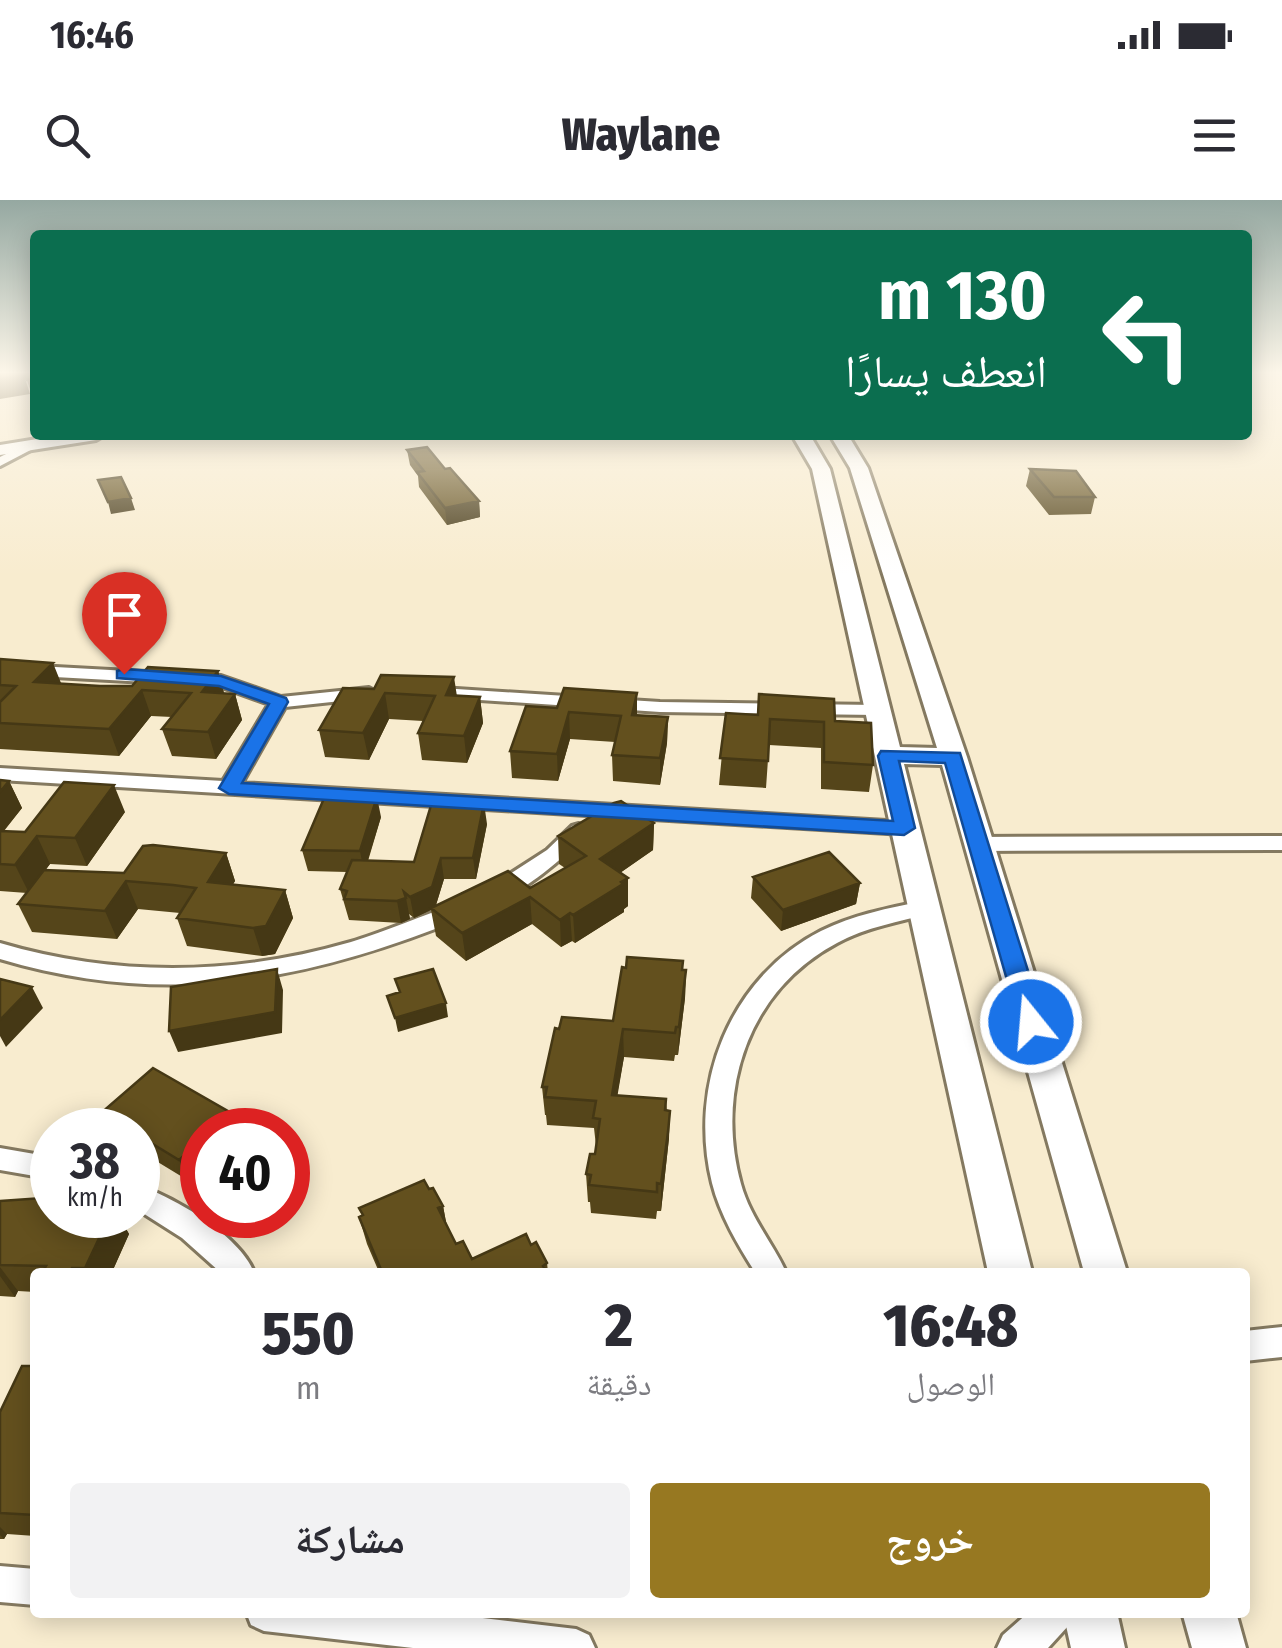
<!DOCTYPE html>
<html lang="ar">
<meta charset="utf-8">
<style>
:root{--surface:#fff;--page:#f2f2f3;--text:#2b2b33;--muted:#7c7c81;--accent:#977821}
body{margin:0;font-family:"Fira Sans Condensed","Noto Naskh Arabic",sans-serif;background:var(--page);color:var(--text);direction:rtl;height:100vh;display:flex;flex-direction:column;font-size:38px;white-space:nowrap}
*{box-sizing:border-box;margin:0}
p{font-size:32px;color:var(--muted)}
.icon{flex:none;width:55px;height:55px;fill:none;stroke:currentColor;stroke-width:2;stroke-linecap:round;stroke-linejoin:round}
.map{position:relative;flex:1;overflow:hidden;direction:ltr}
.sheet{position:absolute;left:30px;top:1068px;width:1220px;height:350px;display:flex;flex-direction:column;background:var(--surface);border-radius:10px;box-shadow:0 5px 25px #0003;direction:rtl}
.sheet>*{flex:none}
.top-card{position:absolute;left:30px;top:30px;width:1222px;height:210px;border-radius:10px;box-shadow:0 5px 25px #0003;direction:rtl;background:#0b6e4f;color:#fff;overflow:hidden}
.speed{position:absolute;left:30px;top:908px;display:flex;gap:20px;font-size:50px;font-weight:700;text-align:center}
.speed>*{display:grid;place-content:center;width:130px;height:130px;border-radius:50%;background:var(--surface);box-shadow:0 5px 25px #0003;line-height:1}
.speed small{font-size:25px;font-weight:400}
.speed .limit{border:15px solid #d22;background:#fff;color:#111}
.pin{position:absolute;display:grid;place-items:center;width:85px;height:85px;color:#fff;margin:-102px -42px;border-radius:50% 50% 50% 0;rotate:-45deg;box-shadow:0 0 10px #0007}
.pin .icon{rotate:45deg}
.me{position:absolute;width:110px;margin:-55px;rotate:343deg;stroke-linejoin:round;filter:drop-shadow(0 0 8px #0008)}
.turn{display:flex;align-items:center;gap:35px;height:210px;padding:0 40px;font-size:45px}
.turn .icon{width:130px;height:130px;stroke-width:2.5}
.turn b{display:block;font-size:70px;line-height:85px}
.eta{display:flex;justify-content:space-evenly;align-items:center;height:170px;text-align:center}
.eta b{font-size:60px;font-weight:800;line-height:70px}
.action{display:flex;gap:20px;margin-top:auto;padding:20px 40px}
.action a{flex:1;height:115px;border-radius:10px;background:var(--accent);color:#fff;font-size:40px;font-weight:800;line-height:115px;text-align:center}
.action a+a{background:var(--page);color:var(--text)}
.status{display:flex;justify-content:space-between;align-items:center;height:70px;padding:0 50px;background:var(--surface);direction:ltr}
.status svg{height:28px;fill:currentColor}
header{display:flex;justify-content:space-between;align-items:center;height:130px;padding:0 40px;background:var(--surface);font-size:45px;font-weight:800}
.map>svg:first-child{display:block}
</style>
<div class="status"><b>16:46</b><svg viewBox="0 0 49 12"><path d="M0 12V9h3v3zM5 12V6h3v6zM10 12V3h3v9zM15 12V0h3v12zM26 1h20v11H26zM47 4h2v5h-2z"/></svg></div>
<header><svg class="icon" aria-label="menu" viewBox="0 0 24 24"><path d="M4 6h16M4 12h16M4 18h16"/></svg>Waylane<svg class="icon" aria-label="search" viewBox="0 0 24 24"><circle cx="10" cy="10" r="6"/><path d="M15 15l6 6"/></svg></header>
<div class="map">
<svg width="1282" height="1448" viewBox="0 0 1282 1448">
<rect width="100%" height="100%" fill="#f8eccf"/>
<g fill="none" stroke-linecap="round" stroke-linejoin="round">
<g stroke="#847960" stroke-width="6">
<path id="street" d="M32 241 42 244 0 266V257Z
M0 464 221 476 281 497 369 488 378 493 369 498 285 507 242 583 904 622 914 628 904 634 0 580V568L223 581 269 504 219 486 0 474Z
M426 487 660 502 877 505 886 510 877 515 660 512 420 496V488Z
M579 624 589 630C574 650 510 707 485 700L482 695 485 690 547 650 572 626Z
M1282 636V650L977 651 967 644 977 637Z
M923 701 931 703 934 708 931 713C899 722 866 727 837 743 748 790 715 891 741 984 750 1017 772 1042 786 1072H755C738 1045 720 1015 712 983 688 886 729 778 821 731 853 715 889 708 923 701Z
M460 704 471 711 468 716C309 781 168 809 0 759V743C116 777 234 776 351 742 388 731 423 714 460 704Z
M0 948 52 957V979L0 970Z
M138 985C175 998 239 1035 254 1072H220L182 1038 138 1010Z
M1282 1127V1157L1245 1161V1131Z
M0 1366 35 1369V1405L0 1402Z
M246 1412H432L576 1429 589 1435 595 1448H413L264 1431 251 1425Z
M1029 1412H1074L1069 1425 1048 1448H997L1003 1435Z"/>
</g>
<g stroke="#847960" stroke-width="6">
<path id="secondary" d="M62 235H105L96 240 0 255V245Z
M792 235H810L830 269 900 547 937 548 850 268 830 235H848L868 268 967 557 1127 1072H1084L942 565 904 564 1032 1072H988L812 269Z
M1063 1412H1117L1125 1448H1071Z
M1182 1412H1236L1246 1448H1192Z"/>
</g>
<use href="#street" fill="#fff" fill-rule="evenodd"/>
<use href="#secondary" fill="#fff" fill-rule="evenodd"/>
</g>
<path fill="#55451a" d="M407 250 445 269 479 301 480 317 447 325 419 287 418 276 410 265Z
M1030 269 1095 297 1091 314 1049 315 1026 286Z
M0 459 61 484 100 486H132L218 471 224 493 235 494 242 520 216 559 172 556 162 529 172 517 151 516 119 556 0 549Z
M343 488 480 497 483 523 467 563 422 560 418 533 423 521 389 519 369 560 325 557 319 530Z
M637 493V515L668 517 667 543 660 585 613 581 612 555 615 542 570 539 558 581 512 578 510 551 557 508Z
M726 513 835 521 873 565 869 592 821 589V548L769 545 766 588 719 585Z
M0 580 9 581 22 608 4 631 25 632 125 612 87 666 50 664 45 670 124 673 226 653 235 681 233 684 285 690 293 718 275 754 262 756 187 746 177 718 180 713 138 709 117 739 32 732 18 704 27 693 0 691Z
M381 617 368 661 414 662 487 624 476 679H444L436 705 530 688 565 668 559 664 558 636 654 623 653 650 620 673 628 706 624 709V712L575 743 572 741 561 747 532 724 466 761 436 736 431 710 414 718 409 714 410 719 401 723 349 720 340 689 347 672 308 671 302 650Z
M753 677 860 683 856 704 781 731 751 698Z
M682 770H686L685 798 678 855H675L674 861 624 857 617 895 666 899 669 938 661 1011H657L656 1019 591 1013 590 1002H588L586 974 595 954 596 946 594 928 547 925 546 915H545L542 887 559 829 613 821Z
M101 913 233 914 240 930H202L189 981 138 950V930H110Z
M429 989 443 1006 447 1027 456 1044 472 1059 531 1045 547 1063 548 1072H379L367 1044 359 1017 362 1016 359 1008Z
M0 1001 52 1015H118L129 1034 112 1072H35V1092L18 1091 15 1097 0 1096Z
M35 1166V1336L7 1334 4 1339H0V1212Z"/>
<path fill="#453815" d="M24 175 30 194 0 199V179Z
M35 179V198H33L27 180Z
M131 298 135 310 111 314 108 302Z
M479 301 480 317 447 325 445 308Z
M53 463 63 488 34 482Z
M218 471 225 497 202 492Z
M454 477 458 503 446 495Z
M142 490 151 516 119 556 109 529Z
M385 493 389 519 369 560 363 533Z
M637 493V519L632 515Z
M235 494 242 520 216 559 208 532Z
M480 497 483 523 467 563 464 536Z
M569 512 570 539 558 581 557 554Z
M668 517 667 543 660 585V558Z
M9 581 22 608 0 635V592Z
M114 585 125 612 87 666 75 638Z
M377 597 381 617 364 672 360 651Z
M484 603 487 624 476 679 473 658Z
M654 623 653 650 601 686 600 659Z
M37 636 50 664 29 693 15 665Z
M226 653 235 681 218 709 208 682Z
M441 658 444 679 435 708 414 718 410 697Z
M628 678V706L624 709V712L575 743 573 715Z
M126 681 138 709 117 739 105 711Z
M860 683 856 704 781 731 783 710Z
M285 690 293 718 275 754 262 756 253 728Z
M530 697 532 724 466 761 462 733Z
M406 698 410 719 401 723 397 701Z
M570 713 572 741 561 747 560 720Z
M277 769 283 790 282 833 178 852 169 831Z
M686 770 685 798 678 855 679 827Z
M32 787 43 808 6 847 0 836V820Z
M446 803 448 817 398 832 395 818Z
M623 829 624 857 613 922 612 895Z
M670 911 669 938 661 1011V984Z
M233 914 240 930H214Z
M202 940V969L189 981 179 960Z
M443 1006 448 1033 438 1008Z
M109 1015H118L129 1034 112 1072H88L85 1068Z
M0 1067 18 1091 15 1097 0 1076Z
M0 1327 7 1334 4 1339 0 1335Z"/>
<path fill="#63501e" stroke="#453815" stroke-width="2.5" d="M0 172H35V179L27 180 24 175 0 179Z
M427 247 445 269 450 268 479 301 445 308 417 272 424 271 407 250Z
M1030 269 1076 271 1095 297H1054Z
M121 277 131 298 108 302 98 280Z
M0 459 53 463 34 482 100 486H132L148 467 218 471 202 492 235 494 208 532 162 529 191 493 142 490 109 529 0 523V502L16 486 0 485Z
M381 475 454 477 446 495 480 497 464 536 418 533 435 496 385 493 363 533 319 530 343 488 374 489Z
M564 488 637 493 632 515 668 517 660 558 612 555 621 516 569 512 557 554 510 551 526 506 557 508Z
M759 494 834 499 835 521 871 523 873 565 824 562V522L770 519 768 561 720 558 726 513 758 515Z
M0 580 9 581 0 592Z
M64 582 114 585 75 638 37 636 15 665 0 664V631L25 632Z
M325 596 377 597 360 651 302 650Z
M621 601 654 623 600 659 628 678 621 682 623 684 573 715 570 713 560 720 530 697 462 733 431 708 508 671 530 688 586 656 558 636 614 603Z
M432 602 484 603 473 658H441L432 687 410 697 404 692 406 698 397 701 344 699 347 691 340 689 352 660 414 662Z
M153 645 226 653 208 682 285 690 266 726 253 728 177 718 196 688 173 685 126 681 105 711 18 704 44 670 124 673 143 646Z
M829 652 860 683 783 710 753 677Z
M627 757 683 761 682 770H686L679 827H676L675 833 623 829 612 895 666 899 665 910 670 911 668 932 661 984 657 983V992L589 985 591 975 586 974 590 954H595L600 919 593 918 596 901 545 897 547 887H542L555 828 559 829 562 817 613 821 622 767 626 768Z
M277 769 275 812 169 831 171 787Z
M433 769 446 803 395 818 387 796 400 792 395 779Z
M0 779 32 787 0 820Z
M153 868 233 914 214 930H202V940L179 960 138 935V930H129L101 913Z
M424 980 429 989 433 988 443 1006 438 1008 456 1044 463 1041 472 1059 526 1034 531 1045 536 1042 547 1063 543 1066 547 1072H382L359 1017 363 1015 359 1008Z
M43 998 52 999V1015H110L85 1068H72L70 1072 43 1071 46 1066 0 1065V1001Z
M22 1166H35V1315L0 1313V1212Z"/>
<linearGradient id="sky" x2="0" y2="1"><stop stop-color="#95a8a1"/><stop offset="0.46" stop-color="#fcf6e9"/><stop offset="1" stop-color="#fcf6e9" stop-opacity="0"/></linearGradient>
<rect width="1282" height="375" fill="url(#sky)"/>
<path fill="#1a73e8" stroke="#114b97" stroke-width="2.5" d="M124 469 221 476 286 498 288 502 242 583 893 621 878 556 881 551 960 553 1044 822 1040 829H1022L1019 822 945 563 899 561 915 628 904 635 229 594 219 588 269 504 219 486 117 478V471Z"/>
</svg>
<div class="speed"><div>38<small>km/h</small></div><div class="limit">40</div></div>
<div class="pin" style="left:124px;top:474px;background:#d93025"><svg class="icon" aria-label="arrive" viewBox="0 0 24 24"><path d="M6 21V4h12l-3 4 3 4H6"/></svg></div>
<svg class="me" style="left:1031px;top:822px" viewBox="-20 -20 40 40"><circle r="17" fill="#1a73e8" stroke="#fff" stroke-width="3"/><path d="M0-11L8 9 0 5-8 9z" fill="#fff"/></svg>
<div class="top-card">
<div class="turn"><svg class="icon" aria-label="left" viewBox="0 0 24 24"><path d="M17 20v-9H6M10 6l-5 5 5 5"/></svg><div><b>130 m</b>انعطف يسارًا</div></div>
</div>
<section class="sheet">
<div class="eta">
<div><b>16:48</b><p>الوصول</p></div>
<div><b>2</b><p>دقيقة</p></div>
<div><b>550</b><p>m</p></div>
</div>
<div class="action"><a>خروج</a><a>مشاركة</a></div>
</section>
</div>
